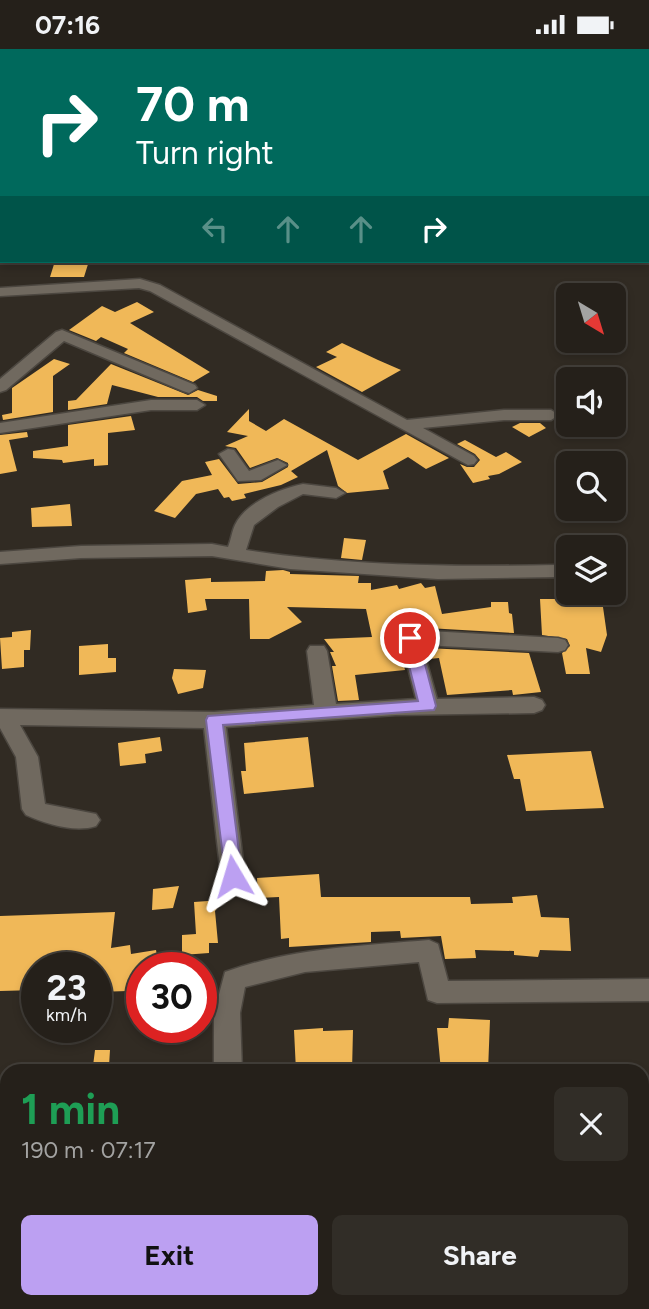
<!DOCTYPE html>
<meta charset="utf-8">
<style>
:root{--surface:#25201a;--page:#312d27;--text:#f1f3f6;--muted:#a3a3a2;--line:#423e39;--accent:#bca0f2}
body{margin:0;font-family:Figtree,sans-serif;background:var(--page);color:var(--text);height:100vh;display:flex;flex-direction:column;font-size:26px;white-space:nowrap}
*{box-sizing:border-box;margin:0}
p{font-size:23px;color:var(--muted)}
.icon{flex:none;width:38px;height:38px;fill:none;stroke:currentColor;stroke-width:2;stroke-linecap:round;stroke-linejoin:round}
.map{position:relative;flex:1;overflow:hidden}
.details{position:absolute;left:0px;top:1015px;width:649px;height:245px;display:flex;flex-direction:column;background:var(--surface);border-radius:21px 21px 0 0;box-shadow:0 4px 10px #0003,0 0 0 2px var(--line)}
.details>*{flex:none}
.banner{position:absolute;left:0px;top:0px;width:649px;height:214px;box-shadow:0 4px 10px #0003,0 0 0 2px var(--line);background:#00695c;color:#fff;overflow:hidden}
.needle{width:46px;rotate:142deg}
.fabs{position:absolute;left:556px;top:234px;display:grid;gap:14px}
.fabs a{display:grid;place-items:center;width:70px;height:70px;border-radius:10px;background:var(--surface);box-shadow:0 4px 10px #0003,0 0 0 2px var(--line);font-size:35px}
.speed{position:absolute;left:21px;top:903px;display:flex;gap:14px;font-size:35px;font-weight:700;text-align:center}
.speed>*{display:grid;place-content:center;width:91px;height:91px;border-radius:50%;background:var(--surface);box-shadow:0 4px 10px #0003,0 0 0 2px var(--line);line-height:1}
.speed small{font-size:18px;font-weight:400}
.speed .limit{border:10px solid #d22;background:#fff;color:#111}
.pin{position:absolute;display:grid;place-items:center;width:60px;height:60px;color:#fff;margin:-30px;border:4px solid #fff;border-radius:50%;box-shadow:0 2px 7px #0007}
.me{position:absolute;width:77px;margin:-38px;rotate:353deg;stroke-linejoin:round;filter:drop-shadow(0 0 5px #0008)}
.turn{display:flex;align-items:center;gap:24px;height:147px;padding:0 21px;font-size:32px}
.turn .icon{width:91px;height:91px;stroke-width:2.5}
.turn b{display:block;font-size:49px;line-height:60px}
.lanes{display:flex;align-items:center;height:66px;padding:0 21px;background:#0003;justify-content:center;gap:35px;direction:ltr}
.lanes .off{opacity:.35}
.round{display:grid;place-items:center;flex:none;width:74px;height:74px;border-radius:10px;background:var(--page)}
.summary{display:flex;align-items:center;justify-content:space-between;height:119px;padding:0 21px}
h1{font-size:42px;font-weight:700;line-height:52px;color:#1e9e55}
.primary-button{display:flex;gap:14px;margin-top:auto;padding:14px 21px}
.primary-button a{flex:1;height:80px;border-radius:10px;background:var(--accent);color:#111;font-size:28px;font-weight:700;line-height:80px;text-align:center}
.primary-button a+a{background:var(--page);color:var(--text)}
.status{display:flex;justify-content:space-between;align-items:center;height:49px;padding:0 35px;background:var(--surface);direction:ltr}
.status svg{height:19px;fill:currentColor}
.map>svg:first-child{display:block}
</style>
<div class="status"><b>07:16</b><svg viewBox="0 0 49 12"><path d="M0 12V9h3v3zM5 12V6h3v6zM10 12V3h3v9zM15 12V0h3v12zM26 1h20v11H26zM47 4h2v5h-2z"/></svg></div>
<div class="map">
<svg width="649" height="1260" viewBox="0 0 649 1260">
<rect width="100%" height="100%" fill="#312b23"/>
<g fill="none" stroke-linecap="round" stroke-linejoin="round">
<path fill="#001226" fill-rule="evenodd" d="M649 68V80H648V69Z
M0 133H2V145H0Z"/>
</g>
<path fill="#f0b858" d="M55 212H89L84 228H50Z
M137 253 154 263 130 274 210 323 193 333 124 304 128 300 101 288 96 292 69 281 102 257 115 263Z
M342 294 378 311 401 321 362 343 316 318 337 308 326 303Z
M54 310 70 315 53 327V363L3 371 2 366 12 364V339Z
M111 315 188 346 198 341 217 347V352H203L197 348H158L112 336 107 355 68 361V352L76 351Z
M249 360V372L266 382 284 370 358 411 406 385 449 409 426 420 408 408 383 422 389 440 347 444 338 437 327 401 291 422 298 428 281 436 244 445 246 449 232 452 229 448 224 449 218 440 196 445 175 469 154 462 182 432 212 426 205 413 219 410 238 435 262 433 288 418V414L277 409 250 419 236 399 225 397 248 387 227 383Z
M131 367 135 381 108 384V416L94 417V410L63 414 62 411 33 409V402L68 397V376Z
M520 374H540L546 379 529 388 512 378Z
M27 383 28 388 9 391 17 422 0 425V386Z
M465 391 496 408 506 403 522 413 499 425 488 427 490 430 473 434 460 415 467 418H474L480 411 475 405 457 395Z
M70 455 72 477 32 478 31 459Z
M344 489 366 491 362 511 341 509Z
M283 521 290 523V525L359 527 358 534H371V541L397 536 399 540 421 534 425 539 435 537 442 565 491 558V553H508L509 564 512 565 514 584 410 578 402 580 397 589 405 621 355 626 359 651 338 652 332 617H336L330 603H334L324 590 372 588 366 560 287 558 302 573 269 590H250L249 550H205L207 561 188 564 185 531 211 529V533L265 532 266 522Z
M569 544H601L607 586 601 603 586 599 590 625H566L562 604 570 597 567 590 542 586 540 550H571Z
M31 581 30 601H24V618L2 620 0 589 12 588V583Z
M108 595V609H116V623L79 626V597Z
M426 599 529 604 541 643 513 646 512 641 447 646 439 609 429 610Z
M174 620 206 621 203 639 178 645 172 629Z
M160 688 162 702 145 705 146 714 120 717 118 694Z
M308 688 314 738 244 745 241 722H246L244 694Z
M591 702 604 759 526 762 520 730H514L507 706Z
M319 825 321 848H470L471 855 513 854 512 848 537 846 541 868 569 869 571 902 540 901 538 908 514 906V902L475 901 476 909 445 910 441 887 401 889 400 882 371 883V893L289 898V889L281 890 279 848 258 849 257 829Z
M179 837 173 859 152 861 153 840Z
M222 851 215 862 218 894H209V904L182 906V886L196 885 194 853Z
M115 863 111 899 130 896 131 905 156 901 159 919H142V944L128 946V942L96 943V919H37V941L0 942V867Z
M449 969 490 971 488 1022H441L437 979H448Z
M62 978H78L77 992 61 993Z
M323 979V982L353 981 352 1022H296L294 981Z
M95 1001H110L109 1017H93Z"/>
<g fill="none" stroke-linecap="round" stroke-linejoin="round">
<g stroke="#4c4740" stroke-width="3">
<path id="minor" d="M140 230 160 236 407 371 504 361H551L559 366 551 371H504L423 379 474 407 477 411 474 415 468 416 150 242 139 239 0 247V239Z
M62 281 195 336 197 339 189 344 183 342 64 292 6 341 0 343V330L56 283Z
M151 351H197L205 356 197 361H151L0 384V374Z
M228 400 234 401 249 422 278 411 287 416 261 431 238 432 219 405Z
M303 435 336 439 345 444 336 449 303 445 278 458 254 476 246 501C348 517 452 518 555 516L569 519V531L555 528 438 530 290 520 212 507 81 509 0 515V503L81 497 212 495 228 498C231 491 232 482 235 476 246 453 280 440 303 435Z
M410 581 558 589 565 591 568 596 565 601 558 603 422 596 437 650 534 648 542 651 545 656 542 661 534 664 396 666 226 678 245 827 242 834 233 837 224 834 221 827 204 679 20 676 38 708 45 755 96 765 100 771 96 777C75 784 46 775 26 766L22 760 16 708 0 679V660L214 663 314 656 307 602 310 597H324L327 602 336 655 416 650 400 588 403 583Z
M429 891 438 895 448 932 649 930V952L437 954 428 951 419 913 305 923 245 938 240 964 242 1022H214V964L225 923C292 899 359 897 429 891Z
M0 1175 7 1178V1210L0 1207Z
M7 1238V1253H23L22 1260H0V1241Z
M502 1253H536L538 1260H505Z"/>
</g>
<use href="#minor" fill="#70695f" fill-rule="evenodd"/>
</g>
<path fill="#bca0f2" stroke="#7a689d" stroke-width="2" d="M410 583 418 589 436 657 434 661 223 676 242 827 239 832 233 834 226 832 206 671 208 667 418 652 402 589Z"/>
</svg>
<div class="fabs">
<a><svg class="needle" viewBox="-14 -14 28 28"><path d="M0-13l5 13h-10z" fill="#e53935"/><path d="M0 13l5-13h-10z" fill="#a3a3a2"/></svg></a>
<a><svg class="icon" aria-label="sound" viewBox="0 0 24 24"><path d="M4 9h4l5-4v14l-5-4H4zM17 9q2 3 0 6"/></svg></a>
<a><svg class="icon" aria-label="search" viewBox="0 0 24 24"><circle cx="10" cy="10" r="6"/><path d="M15 15l6 6"/></svg></a>
<a><svg class="icon" aria-label="layers" viewBox="0 0 24 24"><path d="M12 4l9 5-9 5-9-5zM3 14l9 5 9-5"/></svg></a>
</div>
<div class="speed"><div>23<small>km/h</small></div><div class="limit">30</div></div>
<div class="pin" style="left:410px;top:589px;background:#d93025"><svg class="icon" aria-label="arrive" viewBox="0 0 24 24"><path d="M6 21V4h12l-3 4 3 4H6"/></svg></div>
<svg class="me" style="left:233px;top:827px" viewBox="-20 -20 40 40"><path d="M0-17L14 15 0 8-14 15z" fill="#bca0f2" stroke="#fff" stroke-width="4"/></svg>
<div class="banner">
<div class="turn"><svg class="icon" aria-label="right" viewBox="0 0 24 24"><path d="M7 20v-9h11M14 6l5 5-5 5"/></svg><div><b>70 m</b>Turn right</div></div>
<div class="lanes"><svg class="icon off" aria-label="left" viewBox="0 0 24 24"><path d="M17 20v-9H6M10 6l-5 5 5 5"/></svg><svg class="icon off" aria-label="ahead" viewBox="0 0 24 24"><path d="M12 20V5M6 11l6-6 6 6"/></svg><svg class="icon off" aria-label="ahead" viewBox="0 0 24 24"><path d="M12 20V5M6 11l6-6 6 6"/></svg><svg class="icon" aria-label="right" viewBox="0 0 24 24"><path d="M7 20v-9h11M14 6l5 5-5 5"/></svg></div>
</div>
<section class="details">
<div class="summary"><div><h1>1 min</h1><p>190 m · 07:17</p></div><a class="round"><svg class="icon" aria-label="close" viewBox="0 0 24 24"><path d="M6 6l12 12M18 6L6 18"/></svg></a></div>
<div class="primary-button"><a>Exit</a><a>Share</a></div>
</section>
</div>
